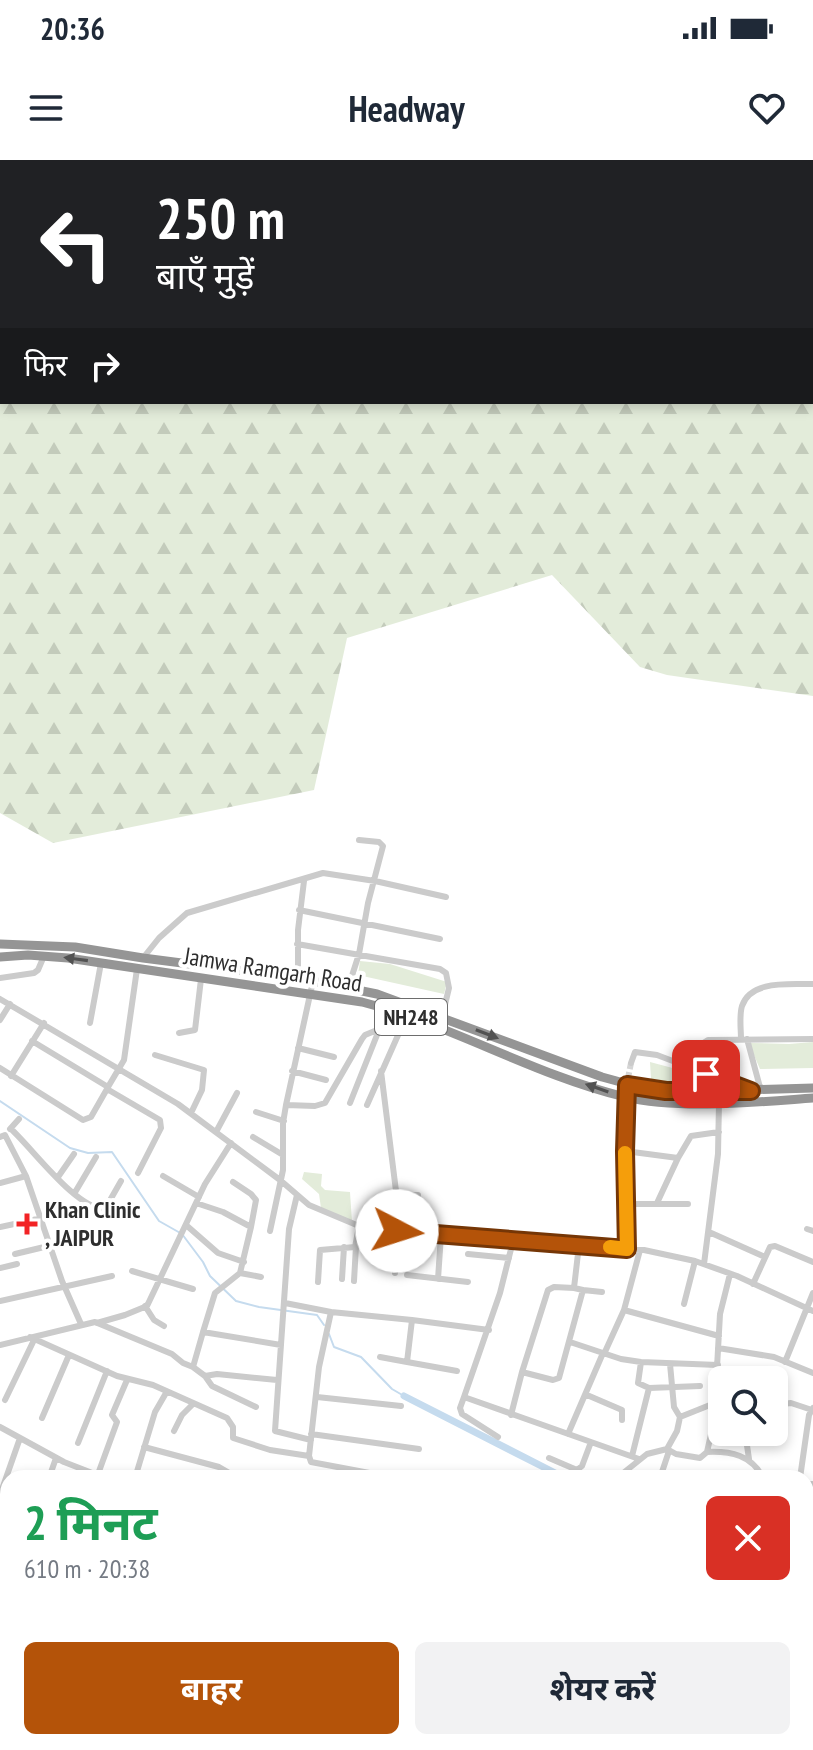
<!DOCTYPE html>
<html lang="hi">
<meta charset="utf-8">
<style>
:root{--surface:#fff;--page:#f2f2f3;--text:#1f2937;--muted:#747a83;--accent:#b45309}
body{margin:0;font-family:"PT Sans Narrow","Noto Sans Devanagari",sans-serif;background:var(--page);color:var(--text);height:100vh;display:flex;flex-direction:column;font-size:30px;white-space:nowrap}
*{box-sizing:border-box;margin:0}
p{font-size:26px;color:var(--muted)}
.icon{flex:none;width:44px;height:44px;fill:none;stroke:currentColor;stroke-width:2;stroke-linecap:round;stroke-linejoin:round}
.map{position:relative;flex:1;overflow:hidden}
.details{position:absolute;left:0px;top:1310px;width:814px;height:280px;display:flex;flex-direction:column;background:var(--surface);border-radius:24px 24px 0 0;box-shadow:0 4px 12px #0003}
.details>*{flex:none}
.hud{position:absolute;left:0px;top:0px;width:814px;height:244px;box-shadow:0 4px 12px #0003;background:#202124;color:#fff;overflow:hidden}
.controls{position:absolute;left:708px;top:1206px;display:grid;gap:16px}
.controls a{display:grid;place-items:center;width:80px;height:80px;border-radius:12px;background:var(--surface);box-shadow:0 4px 12px #0003;font-size:40px}
.pin{position:absolute;display:grid;place-items:center;width:68px;height:68px;color:#fff;margin:-34px;border-radius:16px;box-shadow:0 4px 12px #0006}
.me{position:absolute;width:88px;margin:-44px;rotate:95deg;stroke-linejoin:round;filter:drop-shadow(0 0 6px #0008)}
.turn{display:flex;align-items:center;gap:28px;height:168px;padding:0 24px;font-size:36px}
.turn .icon{width:104px;height:104px;stroke-width:2.5}
.turn b{display:block;font-size:56px;line-height:68px}
.then{display:flex;align-items:center;height:76px;padding:0 24px;background:#0003;gap:16px;font-size:30px}
.round{display:grid;place-items:center;flex:none;width:84px;height:84px;border-radius:12px;background:var(--page)}
.summary{display:flex;align-items:center;justify-content:space-between;height:136px;padding:0 24px}
h1{font-size:48px;font-weight:700;line-height:60px;color:#1e9e55}
.action{display:flex;gap:16px;margin-top:auto;padding:16px 24px}
.action a{flex:1;height:92px;border-radius:12px;background:var(--accent);color:#fff;font-size:32px;font-weight:700;line-height:92px;text-align:center}
.action a+a{background:var(--page);color:var(--text)}
.status{display:flex;justify-content:space-between;align-items:center;height:56px;padding:0 40px;background:var(--surface);direction:ltr}
.status svg{height:22px;fill:currentColor}
header{display:flex;justify-content:space-between;align-items:center;height:104px;padding:0 24px;background:var(--surface);font-size:36px;font-weight:700}
.map>svg:first-child{display:block}
</style>
<div class="status"><b>20:36</b><svg viewBox="0 0 49 12"><path d="M0 12V9h3v3zM5 12V6h3v6zM10 12V3h3v9zM15 12V0h3v12zM26 1h20v11H26zM47 4h2v5h-2z"/></svg></div>
<header><svg class="icon" aria-label="menu" viewBox="0 0 24 24"><path d="M4 6h16M4 12h16M4 18h16"/></svg>Headway<svg class="icon" aria-label="heart" viewBox="0 0 24 24"><path d="M12 20l-8-8c-3-5 5-10 8-4 3-6 11-1 8 4z"/></svg></header>
<div class="map">
<svg width="813" height="1590" viewBox="0 0 813 1590">
<defs>
<pattern id="forest-firs" width="22" height="20" patternUnits="userSpaceOnUse" patternTransform="scale(2)"><rect width="22" height="20" fill="#e3ecda"/><path d="M5 1l3.5 6h-7zM16 11l3.5 6h-7z" fill="#c3cbbb"/></pattern>
</defs>
<rect width="100%" height="100%" fill="#fff"/>
<path fill="url(#forest-firs)" fill-rule="evenodd" d="M0 0H813V536L667 515 640 507 552 415 347 478 314 630 53 683 0 653ZM2 2H812V242H2Z"/>
<path fill="#e3ecda" d="M360 801 390 804 447 822 444 834 358 815Z
M813 882V908L760 909 750 886V883L789 884Z
M650 902 680 910 681 913 692 918V921L678 923 651 919Z
M304 1012 322 1014 321 1026 325 1030 350 1032 352 1062 321 1048 319 1034 302 1019Z"/>
<g fill="none" stroke-linecap="round" stroke-linejoin="round">
<path stroke="#c5dbee" stroke-width="2" d="M0 941 70 988 88 993 112 992 159 1061 182 1074 203 1102 210 1116 236 1141 259 1147 317 1155 324 1165
M329 1174 334 1187 361 1197 392 1229 404 1236"/>
<path stroke="#c5dbee" stroke-width="7" d="M404 1236 565 1318
M806 1403 813 1402"/>
<path stroke="#d5d5d5" stroke-width="6" stroke-dasharray="6 3" stroke-linecap="butt" d="M628 918 631 903"/>
<path stroke="#cbcbcb" stroke-width="6" d="M299 750 440 779
M297 784 440 809 446 813 449 828 442 857
M143 798 159 778 187 753 323 713 375 721 446 737
M0 818 34 813 38 810 44 796
M298 818V770L304 721
M313 821 286 945 315 946 325 943 362 879 365 875 382 868 392 850
M348 828 359 794 368 743 383 686 379 682 359 680
M0 839 178 944 280 1020 309 1045 359 1066 523 1082 644 1090 695 1101 737 1116 813 1151
M0 860 10 844
M90 863 101 803
M179 873 195 870 201 819
M741 879C741 869 739 856 742 846 751 819 791 825 813 824
M747 879 761 931
M32 881 108 927 107 929
M298 888 334 897
M155 895 204 910 202 930 191 953
M631 903 635 892 657 895 741 927
M681 903 694 889 708 880 813 879
M0 908 83 960 91 957 107 929 160 960 161 968 138 1013
M292 911 326 920
M381 911 397 1039 395 1113
M11 916 44 863
M108 927 124 900 137 809
M350 943 379 870
M367 945 407 855
M256 952 284 961
M10 969 19 959
M11 969C33 989 76 1049 105 1049L121 1021
M216 972 237 933
M0 977 5 975 26 1016 62 1121 81 1164
M253 977 283 995
M625 991 678 998 657 1043
M678 998 691 976 719 972
M163 1016 199 1037
M58 1017 74 994
M233 1022 251 1034 256 1040 251 1067
M0 1023 26 1016
M74 1034 96 997
M297 1035 289 1069 275 1271 311 1280
M397 1036 418 1035
M196 1043 223 1052 251 1067 240 1113 215 1133 203 1172
M626 1044H688
M186 1065 218 1093 244 1102
M0 1067 42 1058
M807 1069 813 1071
M270 1071 283 1010V963L286 945
M709 1072 765 1097
M513 1081 500 1133 464 1237 639 1299
M627 1089C625 1033 618 973 628 918
M640 1090 624 1150 719 1176
M15 1094 86 1077
M468 1094 509 1098
M704 1104 718 994 719 942
M0 1108 17 1104
M132 1111 193 1129
M240 1113 261 1117
M407 1115 468 1122
M342 1119 344 1087
M438 1119 441 1075
M354 1121 356 1086
M318 1122 320 1090 355 1087 359 1066
M753 1124 770 1087 775 1086 813 1102
M574 1128 554 1127 548 1130 522 1212 553 1220 559 1218 583 1130 574 1128 579 1085
M583 1130 602 1132
M0 1141 112 1116
M285 1143 331 1152
M684 1144 695 1101
M145 1146 154 1160 164 1166
M97 1163 125 1155 147 1146 205 1024 231 983
M30 1177 117 1216 153 1225 227 1258 233 1267V1278L270 1290 309 1296 311 1302 396 1318
M570 1182 621 1199 641 1202 718 1205
M0 1185 95 1162 172 1194 183 1203 193 1207 203 1172 281 1185
M718 1188 774 1197 813 1213
M604 1194 624 1150
M380 1197 407 1202
M641 1202 638 1223 649 1228
M785 1202 813 1133
M670 1204 674 1247 680 1257
M193 1207 205 1216 212 1226 256 1247
M457 1211 407 1202 412 1160 489 1170
M205 1216 217 1214 277 1220
M587 1235 622 1250V1260
M317 1237 401 1246
M464 1237 460 1248 462 1254 498 1277
M5 1240 34 1180
M774 1245 791 1243 812 1250
M511 1255 522 1212
M42 1258 69 1195
M0 1267 64 1302 105 1318
M174 1271 182 1255 193 1244
M745 1272 749 1299
M311 1274 419 1289
M568 1274 603 1193
M78 1283 107 1211
M144 1287 219 1307 238 1318
M667 1289 676 1294 700 1298 707 1292C731 1291 752 1295 763 1318
M707 1292 714 1261
M309 1296 319 1207 331 1152 412 1160
M632 1296 649 1228 700 1226
M549 1298 577 1310 582 1306 591 1282
M98 1314 117 1262 112 1255 127 1220
M291 1317 295 1318
M49 1318 56 1298
M135 1318 155 1252 166 1233
M421 1318 428 1316 460 1318
M617 1318 647 1294 667 1289 677 1271 680 1257 715 1243 720 1154 730 1114
M660 1318 669 1291
M693 1318H710
M800 1318 809 1255 813 1248
M806 1324H813
M0 1335 20 1278
M0 1346 8 1349
M813 1349H810L813 1385
M0 1392 8 1428
M806 1436 813 1435
M0 1458 8 1461
M0 1486 8 1488
M806 1494 813 1498
M806 1506 813 1505
M0 1533 8 1565
M0 1556 9 1590
M806 1573 813 1572
M12 1582 14 1590
M72 1582 74 1590
M260 1582 263 1590
M424 1582 435 1590
M634 1582 635 1590
M655 1582 656 1590
M691 1582 693 1590
M738 1582 740 1590
M770 1590 778 1582
M780 1590 781 1582"/>
<path stroke="#959595" stroke-width="9" d="M0 784 75 787 143 798 298 818 377 834 602 917 646 929 705 931 813 928
M0 797 28 795 68 798 362 842C452 865 534 915 625 937 679 950 757 942 813 938"/>
</g>
<defs><path id="oneway-solid" d="M-6-.8H1V-3.2L6.5 0L1 3.2V.8H-6Z" transform="scale(2)"/></defs>
<g fill="#525252">
<use href="#oneway-solid" transform="translate(76 799) rotate(-172)"/>
<use href="#oneway-solid" transform="translate(487 874) rotate(21)"/>
<use href="#oneway-solid" transform="translate(597 928) rotate(-161)"/>
</g>
<g fill="none" stroke-linecap="round" stroke-linejoin="round">
<g stroke="#753606" stroke-width="20">
<path id="route" d="M397 1071 627 1089 625 991 627 925 666 931H751L706 914"/>
</g>
<use href="#route" stroke="#b45309" stroke-width="14"/>
<path stroke="#f59e0b" stroke-width="14" d="M610 1087 627 1089 625 993"/>
</g>
<path fill="#f22325" stroke="#fff" stroke-width="3" d="M23 1052h8v8h8v8h-8v8h-8v-8h-8v-8h8z"/>
<g text-anchor="middle" stroke-width="8" stroke-linejoin="round" paint-order="stroke">
<rect fill="#fff" stroke="#6d6d6d" stroke-width="2" x="375" y="839" width="72" height="36" rx="6"/>
<g font-size="22" font-weight="bold" fill="#2e2e2e">
<text x="411" y="865">NH248</text>
</g>
<g font-size="24" fill="#2e2e2e" stroke="#fff">
<text transform="translate(273 810) rotate(9)" y="8">Jamwa Ramgarh Road</text>
</g>
<g font-size="24" font-weight="bold" fill="#2e2e2e" stroke="#fff" text-anchor="start">
<text x="45" y="1058">Khan Clinic<tspan x="45" dy="28">, JAIPUR</tspan></text>
</g>
</g>
</svg>
<div class="controls">
<a><svg class="icon" aria-label="search" viewBox="0 0 24 24"><circle cx="10" cy="10" r="6"/><path d="M15 15l6 6"/></svg></a>
</div>
<div class="pin" style="left:706px;top:914px;background:#d93025"><svg class="icon" aria-label="arrive" viewBox="0 0 24 24"><path d="M6 21V4h12l-3 4 3 4H6"/></svg></div>
<svg class="me" style="left:397px;top:1071px" viewBox="-20 -20 40 40"><circle r="19" fill="#fff"/><path d="M0-13L10 11 0 6-10 11z" fill="#b45309"/></svg>
<div class="hud">
<div class="turn"><svg class="icon" aria-label="left" viewBox="0 0 24 24"><path d="M17 20v-9H6M10 6l-5 5 5 5"/></svg><div><b>250 m</b>बाएँ मुड़ें</div></div>
<div class="then">फिर<svg class="icon" aria-label="right" viewBox="0 0 24 24"><path d="M7 20v-9h11M14 6l5 5-5 5"/></svg></div>
</div>
<section class="details">
<div class="summary"><div><h1>2 मिनट</h1><p>610 m · 20:38</p></div><a class="round" style="background:#d93025;color:#fff"><svg class="icon" aria-label="close" viewBox="0 0 24 24"><path d="M6 6l12 12M18 6L6 18"/></svg></a></div>
<div class="action"><a>बाहर</a><a>शेयर करें</a></div>
</section>
</div>
